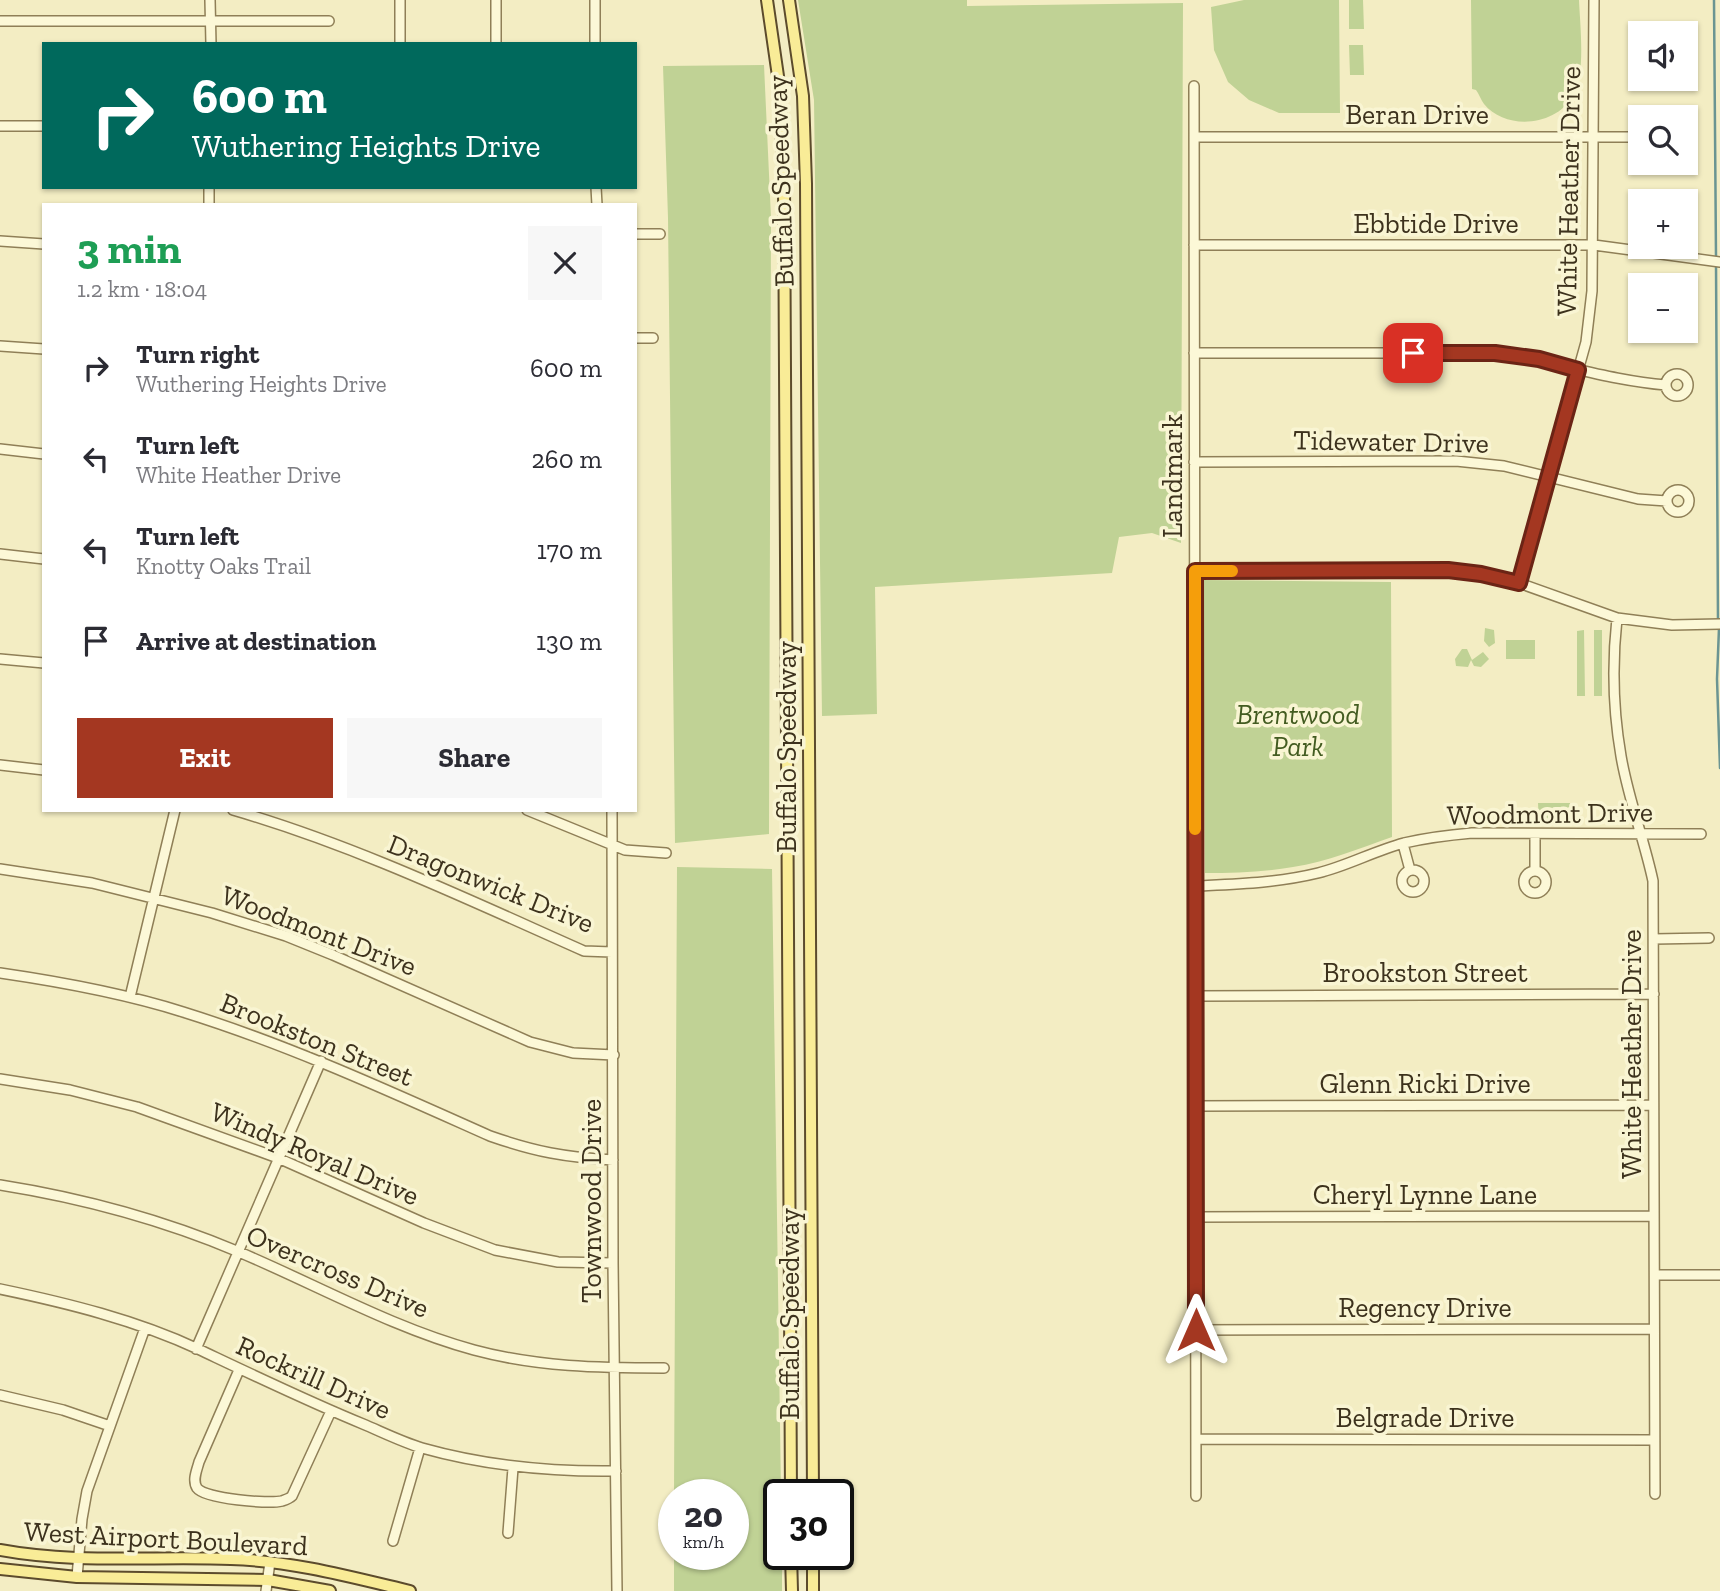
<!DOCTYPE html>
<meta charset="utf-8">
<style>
:root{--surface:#fff;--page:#f7f7f7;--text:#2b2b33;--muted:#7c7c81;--accent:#a43721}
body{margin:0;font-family:"Zilla Slab",serif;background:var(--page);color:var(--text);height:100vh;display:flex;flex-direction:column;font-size:26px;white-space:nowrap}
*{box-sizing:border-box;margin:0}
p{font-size:23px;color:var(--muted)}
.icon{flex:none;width:38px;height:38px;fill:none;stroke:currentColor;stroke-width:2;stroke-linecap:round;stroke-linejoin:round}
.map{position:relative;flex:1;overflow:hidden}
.side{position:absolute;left:42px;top:203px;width:595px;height:609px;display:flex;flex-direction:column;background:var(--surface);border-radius:0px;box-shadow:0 2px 5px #0004}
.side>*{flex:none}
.guide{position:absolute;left:42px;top:42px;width:595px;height:147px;border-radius:0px;box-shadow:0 2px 5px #0004;background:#00695c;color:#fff;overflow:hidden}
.controls{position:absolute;left:1628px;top:21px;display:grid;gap:14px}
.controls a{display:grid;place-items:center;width:70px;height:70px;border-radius:0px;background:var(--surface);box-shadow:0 2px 5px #0004;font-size:35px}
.speed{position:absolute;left:658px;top:1479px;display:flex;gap:14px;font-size:35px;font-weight:700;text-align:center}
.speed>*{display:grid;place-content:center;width:91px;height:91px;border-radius:50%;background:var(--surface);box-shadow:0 2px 5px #0004;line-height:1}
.speed small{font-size:18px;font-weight:400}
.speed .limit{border:4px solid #111;border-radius:10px;background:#fff;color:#111}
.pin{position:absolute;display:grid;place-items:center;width:60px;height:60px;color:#fff;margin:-30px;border-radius:14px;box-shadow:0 4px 10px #0006}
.me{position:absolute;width:77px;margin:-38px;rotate:0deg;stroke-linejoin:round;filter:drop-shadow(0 0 5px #0008)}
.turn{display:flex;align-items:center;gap:24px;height:147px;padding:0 35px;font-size:32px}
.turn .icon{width:91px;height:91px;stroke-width:2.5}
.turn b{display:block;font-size:49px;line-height:60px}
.round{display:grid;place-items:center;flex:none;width:74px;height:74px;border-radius:0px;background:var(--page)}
.overview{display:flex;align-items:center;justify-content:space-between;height:119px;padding:0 35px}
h1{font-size:42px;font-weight:700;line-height:52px;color:#1e9e55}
.action{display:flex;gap:14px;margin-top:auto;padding:14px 35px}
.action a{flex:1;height:80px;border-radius:0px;background:var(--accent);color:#fff;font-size:28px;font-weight:700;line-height:80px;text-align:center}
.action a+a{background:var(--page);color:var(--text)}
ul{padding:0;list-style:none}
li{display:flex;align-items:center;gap:21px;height:91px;padding:0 35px}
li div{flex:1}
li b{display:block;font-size:26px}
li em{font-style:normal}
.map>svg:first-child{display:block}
</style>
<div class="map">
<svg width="1720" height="1591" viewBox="0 0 1720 1591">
<rect width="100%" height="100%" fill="#f3edc3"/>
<path fill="#c0d295" d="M798 0H967V6L1183 3 1181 543 1152 533 1119 537 1112 573 875 587 877 714 822 716 814 100Z
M1244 0H1339L1340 113H1279L1249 100 1228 82 1214 50 1211 7Z
M1349 0H1363L1364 29H1349Z
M1471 0H1579C1580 25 1586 75 1573 96 1556 126 1506 131 1484 104 1481 100 1479 94 1476 90L1472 89Z
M1349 45H1363L1364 75H1350Z
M764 65 771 218 769 834 675 843 668 218 663 66Z
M1203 580 1391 582 1392 837C1360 848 1327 862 1293 867 1264 872 1235 873 1205 873Z
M1485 628 1494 630 1495 643 1489 647 1484 641Z
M1584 630 1585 696H1577V631Z
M1594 630H1602V696H1594Z
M1506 640H1535V659H1506Z
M1462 649H1467L1472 660 1483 652 1489 659 1481 667 1474 666 1471 660 1468 667 1456 666 1455 659Z
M1538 803H1570V825H1539Z
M677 867 772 869 781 1494H779V1554H782V1591H674V1554H733V1494H674Z"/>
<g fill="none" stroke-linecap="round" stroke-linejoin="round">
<path stroke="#6b9592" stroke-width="2.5" d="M1714 0 1716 258
M1716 264 1718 621
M1719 628 1717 679 1720 768"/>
<g stroke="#8f7f57" stroke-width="12">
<path id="minor" d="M210 0 211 44
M400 0V44
M595 0V44
M0 21H329
M496 44V0
M1194 86 1196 1496
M0 126H44
M1685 129 1689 136 1685 145
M1194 137H1640
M596 187 597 205
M209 205V187
M635 234H660
M0 241 44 244
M1194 245H1594L1720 262
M635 338H653
M0 346 44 349
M1194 353H1495C1553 361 1607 380 1666 385
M1666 385a11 11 0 1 1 22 0a11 11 0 1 1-22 0Z
M0 449 44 454
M1194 462 1456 461 1504 466 1638 499 1667 501
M1667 501a11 11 0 1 1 22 0a11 11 0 1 1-22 0Z
M0 554 44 559
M1195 571H1463L1519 583 1617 618 1672 625 1720 624
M1519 583 1586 342 1592 291 1594 0
M1617 618C1612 664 1613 710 1621 756 1628 798 1644 839 1653 881L1655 1494
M0 659 44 663
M0 765 44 770
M233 810C354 845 469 900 584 951L612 952
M527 810 625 850 666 853
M612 810 613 1263 617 1591
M1403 844 1410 870
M0 869 92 883 212 913 286 936 333 955 530 1042 573 1053 614 1055
M1402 881a11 11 0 1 1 22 0a11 11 0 1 1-22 0Z
M1535 871V834
M1524 882a11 11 0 1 1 22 0a11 11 0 1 1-22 0Z
M1196 886C1237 884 1277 883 1318 873 1347 866 1374 851 1404 843 1426 838 1449 835 1472 833L1701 834
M1654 939 1709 938
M0 973C62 982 123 993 183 1012 289 1045 389 1091 490 1136 536 1152 564 1157 613 1160
M1196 996 1654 994
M130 997 175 810
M0 1079 70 1090 137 1107 278 1158 424 1223 495 1250 558 1262 613 1263
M1196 1106 1653 1105
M0 1185C82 1198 163 1220 239 1252 317 1285 393 1328 474 1350 537 1367 600 1368 664 1368
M1196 1217 1653 1216
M1655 1275H1720
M0 1289C67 1303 136 1320 198 1349 253 1375 307 1401 363 1424 382 1432 402 1442 422 1448 486 1466 550 1472 616 1471
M1196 1330 1653 1329
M196 1349 321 1061
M239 1370 199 1462C197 1470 192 1480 197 1488 205 1499 269 1504 282 1501 285 1500 290 1498 292 1496L331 1411
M0 1395 63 1410 110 1426
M1196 1439 1653 1440
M508 1533 513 1468
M393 1541 420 1448
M77 1577 82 1519 87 1491 145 1328
M266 1591 270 1562"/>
</g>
<g stroke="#5c4b2c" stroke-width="14">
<path id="major" d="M767 0 779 83 784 184 791 1494
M789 0 803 96 806 184 813 1494
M0 1550C75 1564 155 1556 231 1559 292 1561 351 1577 410 1591
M791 1554 792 1591
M813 1554V1591
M0 1569 77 1577 268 1580 330 1591"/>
</g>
<use href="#minor" stroke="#fcf8d7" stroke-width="9"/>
<use href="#major" stroke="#f9ec97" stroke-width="10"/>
</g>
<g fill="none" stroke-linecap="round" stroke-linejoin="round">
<g stroke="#6b2415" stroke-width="18">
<path id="route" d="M1196 1330 1195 571 1448 570 1481 574 1519 583 1578 370 1539 359 1495 353H1413"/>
</g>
<use href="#route" stroke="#a43721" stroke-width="12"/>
<path stroke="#f59e0b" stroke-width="12" d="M1195 829V571H1232"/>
</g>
<g text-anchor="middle" stroke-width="7" stroke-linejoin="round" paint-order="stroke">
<g font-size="28" fill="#3d321d" stroke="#f9f5d3">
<text x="1417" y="124">Beran Drive</text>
<text transform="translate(780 181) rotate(-92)" y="10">Buffalo Speedway</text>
<text transform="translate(1568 191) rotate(-89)" y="10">White Heather Drive</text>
<text x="1436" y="233">Ebbtide Drive</text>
<text transform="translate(1391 441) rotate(1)" y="10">Tidewater Drive</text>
<text transform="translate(1172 476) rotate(-90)" y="10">Landmark</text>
<text transform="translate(786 747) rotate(-90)" y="10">Buffalo Speedway</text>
<text transform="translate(1550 813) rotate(-1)" y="10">Woodmont Drive</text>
<text transform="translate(491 883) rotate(22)" y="10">Dragonwick Drive</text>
<text transform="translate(319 930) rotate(21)" y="10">Woodmont Drive</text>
<text x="1425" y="982">Brookston Street</text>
<text transform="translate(317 1039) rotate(22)" y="10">Brookston Street</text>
<text transform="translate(1631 1054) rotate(-90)" y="10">White Heather Drive</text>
<text x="1425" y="1093">Glenn Ricki Drive</text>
<text transform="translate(315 1153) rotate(23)" y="10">Windy Royal Drive</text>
<text x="1425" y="1204">Cheryl Lynne Lane</text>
<text transform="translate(591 1201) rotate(-90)" y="10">Townwood Drive</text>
<text transform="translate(338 1271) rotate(23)" y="10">Overcross Drive</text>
<text x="1425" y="1317">Regency Drive</text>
<text transform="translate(789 1314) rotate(-90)" y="10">Buffalo Speedway</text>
<text transform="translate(314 1377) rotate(24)" y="10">Rockrill Drive</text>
<text x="1425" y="1427">Belgrade Drive</text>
<text transform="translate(166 1538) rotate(3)" y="10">West Airport Boulevard</text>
</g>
<g font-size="28" font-style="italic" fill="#435c21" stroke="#f9f5d3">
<text x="1298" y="724">Brentwood<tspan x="1298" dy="32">Park</tspan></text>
</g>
</g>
</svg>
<div class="controls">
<a><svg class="icon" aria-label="sound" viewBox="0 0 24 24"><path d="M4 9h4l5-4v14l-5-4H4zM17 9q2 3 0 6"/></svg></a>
<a><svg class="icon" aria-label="search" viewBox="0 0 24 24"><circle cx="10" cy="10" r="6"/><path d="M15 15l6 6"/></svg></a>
<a>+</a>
<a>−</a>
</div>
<div class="speed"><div>20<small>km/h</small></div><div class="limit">30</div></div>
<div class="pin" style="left:1413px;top:353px;background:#d93025"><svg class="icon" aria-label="arrive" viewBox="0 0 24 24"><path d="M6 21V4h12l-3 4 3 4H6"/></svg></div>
<svg class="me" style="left:1196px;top:1330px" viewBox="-20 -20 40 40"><path d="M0-17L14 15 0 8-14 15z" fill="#a43721" stroke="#fff" stroke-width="4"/></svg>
<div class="guide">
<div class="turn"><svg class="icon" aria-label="right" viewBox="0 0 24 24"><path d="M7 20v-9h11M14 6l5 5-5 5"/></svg><div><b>600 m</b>Wuthering Heights Drive</div></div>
</div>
<section class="side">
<div class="overview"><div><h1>3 min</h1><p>1.2 km · 18:04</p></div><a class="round"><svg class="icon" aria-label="close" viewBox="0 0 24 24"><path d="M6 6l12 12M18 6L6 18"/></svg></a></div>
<ul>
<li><svg class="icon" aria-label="right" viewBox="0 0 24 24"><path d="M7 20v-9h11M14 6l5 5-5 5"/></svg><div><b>Turn right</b><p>Wuthering Heights Drive</p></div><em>600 m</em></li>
<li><svg class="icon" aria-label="left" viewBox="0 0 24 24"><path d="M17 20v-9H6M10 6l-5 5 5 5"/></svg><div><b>Turn left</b><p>White Heather Drive</p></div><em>260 m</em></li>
<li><svg class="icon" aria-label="left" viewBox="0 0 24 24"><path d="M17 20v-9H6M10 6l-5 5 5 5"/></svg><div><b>Turn left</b><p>Knotty Oaks Trail</p></div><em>170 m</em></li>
<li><svg class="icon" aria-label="arrive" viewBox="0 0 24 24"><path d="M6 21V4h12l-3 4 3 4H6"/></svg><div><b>Arrive at destination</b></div><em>130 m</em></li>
</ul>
<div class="action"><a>Exit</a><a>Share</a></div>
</section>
</div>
